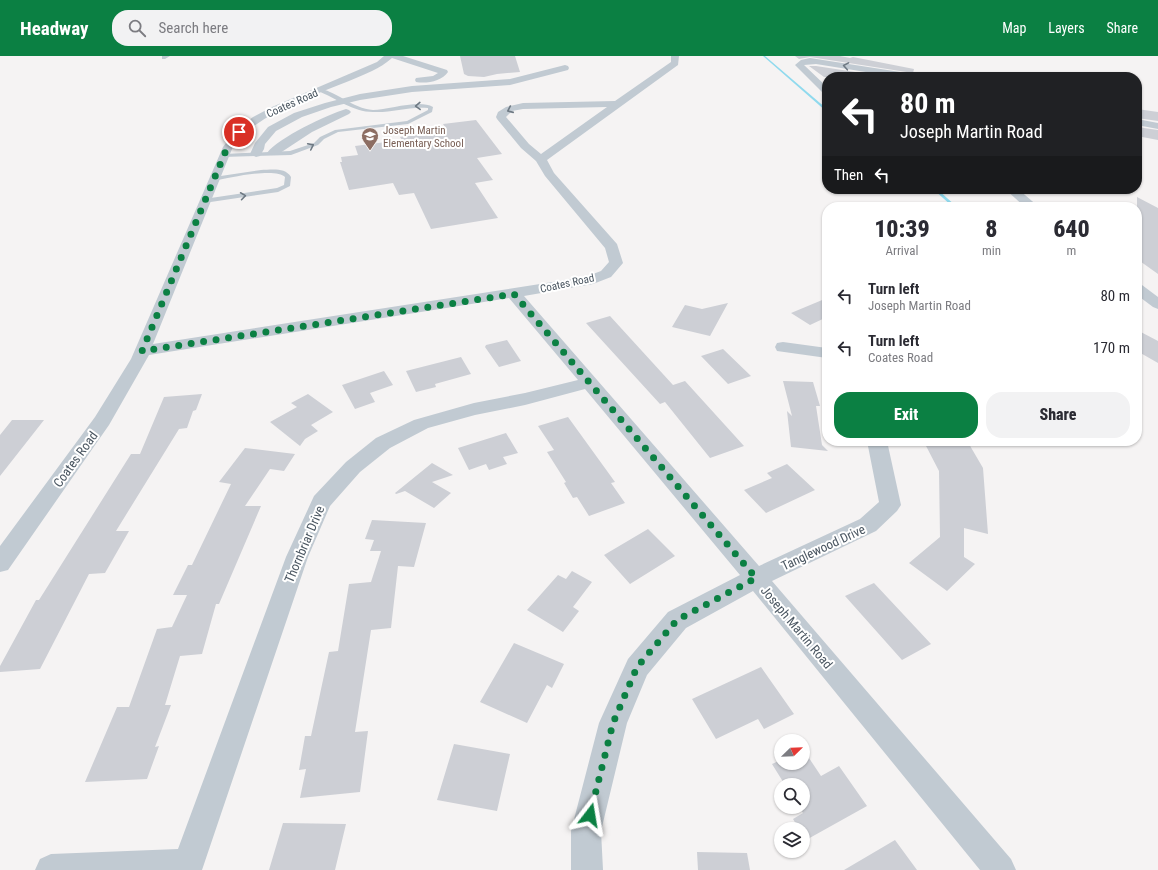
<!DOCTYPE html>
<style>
:root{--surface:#fff;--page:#f2f2f3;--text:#2b2b33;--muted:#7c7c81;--accent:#0b8043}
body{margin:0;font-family:"Roboto Condensed",sans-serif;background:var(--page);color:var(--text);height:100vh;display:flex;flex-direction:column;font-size:15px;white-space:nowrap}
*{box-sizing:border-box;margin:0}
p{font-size:13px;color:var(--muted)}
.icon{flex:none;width:22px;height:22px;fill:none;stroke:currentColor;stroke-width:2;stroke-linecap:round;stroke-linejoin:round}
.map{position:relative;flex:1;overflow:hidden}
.panel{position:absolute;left:822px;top:146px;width:320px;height:244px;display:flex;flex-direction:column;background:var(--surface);border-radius:16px;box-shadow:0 1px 3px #0004}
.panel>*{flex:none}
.hud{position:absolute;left:822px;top:16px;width:320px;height:122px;border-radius:16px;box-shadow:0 1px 3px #0004;background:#202124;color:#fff;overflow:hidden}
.needle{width:26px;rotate:67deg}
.controls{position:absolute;left:774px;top:678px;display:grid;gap:8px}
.controls a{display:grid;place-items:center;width:36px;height:36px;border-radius:50%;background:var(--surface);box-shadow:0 1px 3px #0004;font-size:20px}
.pin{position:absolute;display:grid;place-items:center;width:34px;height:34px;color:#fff;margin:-17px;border:2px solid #fff;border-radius:50%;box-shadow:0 1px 4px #0007}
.me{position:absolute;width:44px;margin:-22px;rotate:14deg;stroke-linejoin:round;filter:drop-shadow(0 0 3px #0008)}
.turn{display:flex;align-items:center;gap:14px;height:84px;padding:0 12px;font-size:18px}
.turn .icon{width:52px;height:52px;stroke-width:2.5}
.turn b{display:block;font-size:28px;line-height:34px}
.then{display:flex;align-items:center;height:38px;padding:0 12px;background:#0003;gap:8px;font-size:15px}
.eta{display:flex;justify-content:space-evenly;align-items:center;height:68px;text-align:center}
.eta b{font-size:24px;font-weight:800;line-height:28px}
.action{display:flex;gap:8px;margin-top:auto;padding:8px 12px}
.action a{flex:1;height:46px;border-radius:16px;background:var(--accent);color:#fff;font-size:16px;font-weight:800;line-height:46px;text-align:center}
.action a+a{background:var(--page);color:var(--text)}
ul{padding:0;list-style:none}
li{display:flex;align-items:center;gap:12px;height:52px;padding:0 12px}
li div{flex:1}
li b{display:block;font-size:15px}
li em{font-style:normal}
header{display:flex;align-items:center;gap:24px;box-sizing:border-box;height:56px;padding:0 20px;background:var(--accent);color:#fff}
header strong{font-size:19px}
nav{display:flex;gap:22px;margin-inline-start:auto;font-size:14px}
.search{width:280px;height:36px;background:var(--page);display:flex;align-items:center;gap:10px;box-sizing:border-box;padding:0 14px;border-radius:16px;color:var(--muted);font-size:15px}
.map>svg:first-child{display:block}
</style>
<header>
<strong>Headway</strong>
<div class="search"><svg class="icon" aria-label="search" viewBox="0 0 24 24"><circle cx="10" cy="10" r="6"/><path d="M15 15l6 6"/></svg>Search here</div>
<nav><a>Map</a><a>Layers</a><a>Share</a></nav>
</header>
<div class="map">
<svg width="1158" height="814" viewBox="0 0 1158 814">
<rect width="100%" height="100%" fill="#f5f3f3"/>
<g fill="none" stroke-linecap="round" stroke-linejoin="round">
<path fill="#90daee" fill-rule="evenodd" d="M763 0H765L827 53V56Z
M933 133H937L957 151H953Z"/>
</g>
<path fill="#cdcfd5" d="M460 0H515L520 16 497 18 484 21 468 20 464 18Z
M795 0H840L850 2 853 1 914 13 913 17 810 1 799 3Z
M809 10H816L888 21H824Z
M1137 53 1158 56V65L1137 62Z
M476 64 502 98 477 102 493 124 475 127 498 162 431 173 414 137 399 139 393 127 349 134 340 106H342L341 101 358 99 355 90 402 84 400 81 447 74 443 68Z
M1137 71 1158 74V84L1137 80Z
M1137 141 1158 152V218L1137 203Z
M827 242V261L810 269 791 257Z
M728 247 710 280 672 271 685 249 702 253Z
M610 260 673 329 685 325 744 390 710 402 665 346 660 348 586 267Z
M1137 274 1158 285V307L1137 295Z
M507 284 521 305 499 311 485 291 486 289Z
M723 293 751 320 728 328 701 300Z
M461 301 471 318 435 328 436 331 416 336 406 315Z
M384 315 393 329 370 337 375 346 355 353 342 329Z
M783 325 813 326 820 350H816L822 389 828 395 791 391 787 355 792 360Z
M202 338 196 354 193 355 187 372 179 373 116 475H129L105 517 89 518 40 613 0 616V610L36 544H39L131 398H140L164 341Z
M308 338 333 356 311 369 318 375 305 383 300 390 270 366 297 351 291 347Z
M568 361 615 426 611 427 625 447 589 460 577 441 573 442 564 427 566 426 547 396 554 394 538 370Z
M12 364H44L0 420V379Z
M506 377 518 397 503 401 507 408 489 414 486 408 469 414 458 392Z
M925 388H969L983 412 988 478 964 472V501L975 508 947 535 909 507 940 481 939 415Z
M245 392 295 398 284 415 270 413 245 450H261L219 548H216L202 598 180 600 165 649H171L155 691 159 690 147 723 85 726 117 651H129L157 573 172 571 187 539H173L188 509H192L231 428 219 426Z
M432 407 453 419 432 426 451 437 434 452 405 435 396 438 395 437Z
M787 408 815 434 766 457 744 434 772 422 767 417Z
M372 464 426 467 414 511 398 510 391 572 371 574 355 676 368 675 360 736 300 742 306 713 299 714 305 680H311L329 596 338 595 349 528 371 526 381 495H370L374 484 365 483Z
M648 473 675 500 630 528 604 499Z
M572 515 592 526 573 551 579 555 563 576 527 554 558 519 566 523Z
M874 527 931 588 902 604 845 540Z
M514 587 564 608 552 632 547 629 527 667 480 646Z
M761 611 794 658 764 673 758 663 716 683 692 643Z
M454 688 510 698 497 755 437 744Z
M803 693 821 720 839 710 867 750 806 784 803 779V773H799L793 763 803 757 799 751H803V729H785L772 708 781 704V707H803Z
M283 767 346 768 335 814H269Z
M895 784 917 814H844Z
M697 796 747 797 750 814H698Z"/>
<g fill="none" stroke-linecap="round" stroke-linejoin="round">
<path fill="#c1cad2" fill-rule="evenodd" d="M318 33C334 33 353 53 373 54 389 54 419 43 433 51L432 56 408 68 338 76 324 83 318 89 291 99 222 101 221 100 224 98 290 95 314 87 320 81 335 74 407 65 428 54V52C409 50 392 57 373 56 353 56 336 42 318 35Z
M261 114C271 114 285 111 291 121L290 130 278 136 204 147 201 145 204 143 277 132 284 129 285 121C276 111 228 122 214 125L211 123 214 121Z"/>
<path fill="#c1cad2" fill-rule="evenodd" d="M162 0H170L165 3H162Z
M384 0H403L447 14 448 16C442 25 427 28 416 26L415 24 416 22 433 20 438 17 392 2C380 13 365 18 349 25 315 39 271 53 243 79 239 83 236 89 232 93L153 288 585 221 601 215 609 206 605 192 545 120 536 105 521 92 497 63 496 61 498 56 506 51 523 47 615 45 671 6V0H679L678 9 547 104 554 117 617 188 623 207 611 221 593 228 524 240 759 510 860 463 879 446 867 385H887L901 449 897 455 876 475 772 525 1011 803 1016 814H980L753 535 686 572 647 619 627 667 601 775 603 814H571V775L599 667 628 603 668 556 740 519 585 333 525 349 475 359 428 372 390 392 360 416 330 450 308 501 202 814H35L40 803 51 798 178 793 286 501 314 440 346 406 376 382 414 364 474 347 525 337 578 324 509 242 149 299 109 369 8 514 0 516V490L95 361 131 303 223 91 235 75 253 61 272 51 377 6ZM607 51 541 98 529 88 506 61 512 55 523 53Z
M810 2 913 18 917 21H897L816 8 804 9 827 31V39L824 38 795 9 801 4Z
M565 9 568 10 569 12 568 14 510 29 412 36 360 44 331 51 302 61 276 75 265 88 264 93 260 100 256 101 250 98 255 87 268 71 294 57 325 47 360 38 412 30 510 23Z
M346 53 349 54 351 56 349 58 312 76 277 99H269L267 97C278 82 328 58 346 53Z
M1137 63 1158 67V73L1137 69Z
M1005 133H1018L1039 151H1025Z
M1137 228 1142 229 1158 241V253L1153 251 1137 239Z
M783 286 827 292V302L777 295 775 291 777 287Z"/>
</g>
<defs><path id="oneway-chevron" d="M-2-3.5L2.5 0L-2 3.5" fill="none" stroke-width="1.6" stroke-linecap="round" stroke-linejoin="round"/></defs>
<g stroke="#6e7983">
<use href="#oneway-chevron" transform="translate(846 10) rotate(-170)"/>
<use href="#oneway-chevron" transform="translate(418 50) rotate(178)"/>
<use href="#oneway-chevron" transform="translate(510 54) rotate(156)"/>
<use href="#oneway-chevron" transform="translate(311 90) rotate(-26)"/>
<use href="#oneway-chevron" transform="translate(243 140) rotate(-8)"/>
</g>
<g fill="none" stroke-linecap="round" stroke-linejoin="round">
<path stroke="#0b8043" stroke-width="7" stroke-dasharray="0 12.6" d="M239 76 227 92 142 295 514 238 756 522 677 564 637 611 613 667 590 759"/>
</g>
<defs>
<g id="school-pin" transform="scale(0.9)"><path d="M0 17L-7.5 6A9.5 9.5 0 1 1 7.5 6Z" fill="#8d6e63" stroke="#fff"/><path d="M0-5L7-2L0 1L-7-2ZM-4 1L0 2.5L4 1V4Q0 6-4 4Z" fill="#fff"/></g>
</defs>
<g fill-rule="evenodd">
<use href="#school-pin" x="370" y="80"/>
</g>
<g text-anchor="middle" stroke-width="4" stroke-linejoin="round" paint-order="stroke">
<g font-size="11" fill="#4a5661" stroke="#fff">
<text transform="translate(292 47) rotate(-24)" y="4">Coates Road</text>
<text transform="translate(567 227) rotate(-12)" y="4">Coates Road</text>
</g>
<g font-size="11" fill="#785e54" stroke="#fff" text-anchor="start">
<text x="383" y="78">Joseph Martin<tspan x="383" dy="13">Elementary School</tspan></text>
</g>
<g font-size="13" fill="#4a5661" stroke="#fff">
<text transform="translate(75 403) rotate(-54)" y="5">Coates Road</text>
<text transform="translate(304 488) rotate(-67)" y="5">Thornbriar Drive</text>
<text transform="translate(823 491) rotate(-25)" y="5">Tanglewood Drive</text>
<text transform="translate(797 571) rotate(50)" y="5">Joseph Martin Road</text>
</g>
</g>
</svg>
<div class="controls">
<a><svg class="needle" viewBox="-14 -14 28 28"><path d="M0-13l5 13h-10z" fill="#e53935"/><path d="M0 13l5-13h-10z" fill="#7c7c81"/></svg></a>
<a><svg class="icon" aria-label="search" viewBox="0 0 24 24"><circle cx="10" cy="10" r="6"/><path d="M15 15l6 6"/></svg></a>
<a><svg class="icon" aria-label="layers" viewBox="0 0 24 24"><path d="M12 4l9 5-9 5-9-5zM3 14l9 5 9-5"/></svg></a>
</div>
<div class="pin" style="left:239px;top:76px;background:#d93025"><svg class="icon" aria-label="arrive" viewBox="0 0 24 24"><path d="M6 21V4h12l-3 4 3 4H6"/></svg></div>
<svg class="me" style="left:590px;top:759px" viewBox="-20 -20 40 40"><path d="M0-17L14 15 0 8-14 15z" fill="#0b8043" stroke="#fff" stroke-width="4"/></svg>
<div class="hud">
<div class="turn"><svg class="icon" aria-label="left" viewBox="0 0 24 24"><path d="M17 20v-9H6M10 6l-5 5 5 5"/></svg><div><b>80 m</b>Joseph Martin Road</div></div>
<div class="then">Then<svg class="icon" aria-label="left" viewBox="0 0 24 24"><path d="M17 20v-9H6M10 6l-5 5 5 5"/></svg></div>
</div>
<section class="panel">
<div class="eta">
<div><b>10:39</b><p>Arrival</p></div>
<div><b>8</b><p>min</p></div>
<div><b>640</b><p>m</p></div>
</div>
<ul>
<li><svg class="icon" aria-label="left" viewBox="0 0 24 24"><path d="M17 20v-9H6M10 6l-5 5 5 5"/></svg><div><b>Turn left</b><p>Joseph Martin Road</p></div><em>80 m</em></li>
<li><svg class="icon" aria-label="left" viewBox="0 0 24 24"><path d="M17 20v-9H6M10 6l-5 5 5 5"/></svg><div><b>Turn left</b><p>Coates Road</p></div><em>170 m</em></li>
</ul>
<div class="action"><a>Exit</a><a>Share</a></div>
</section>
</div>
